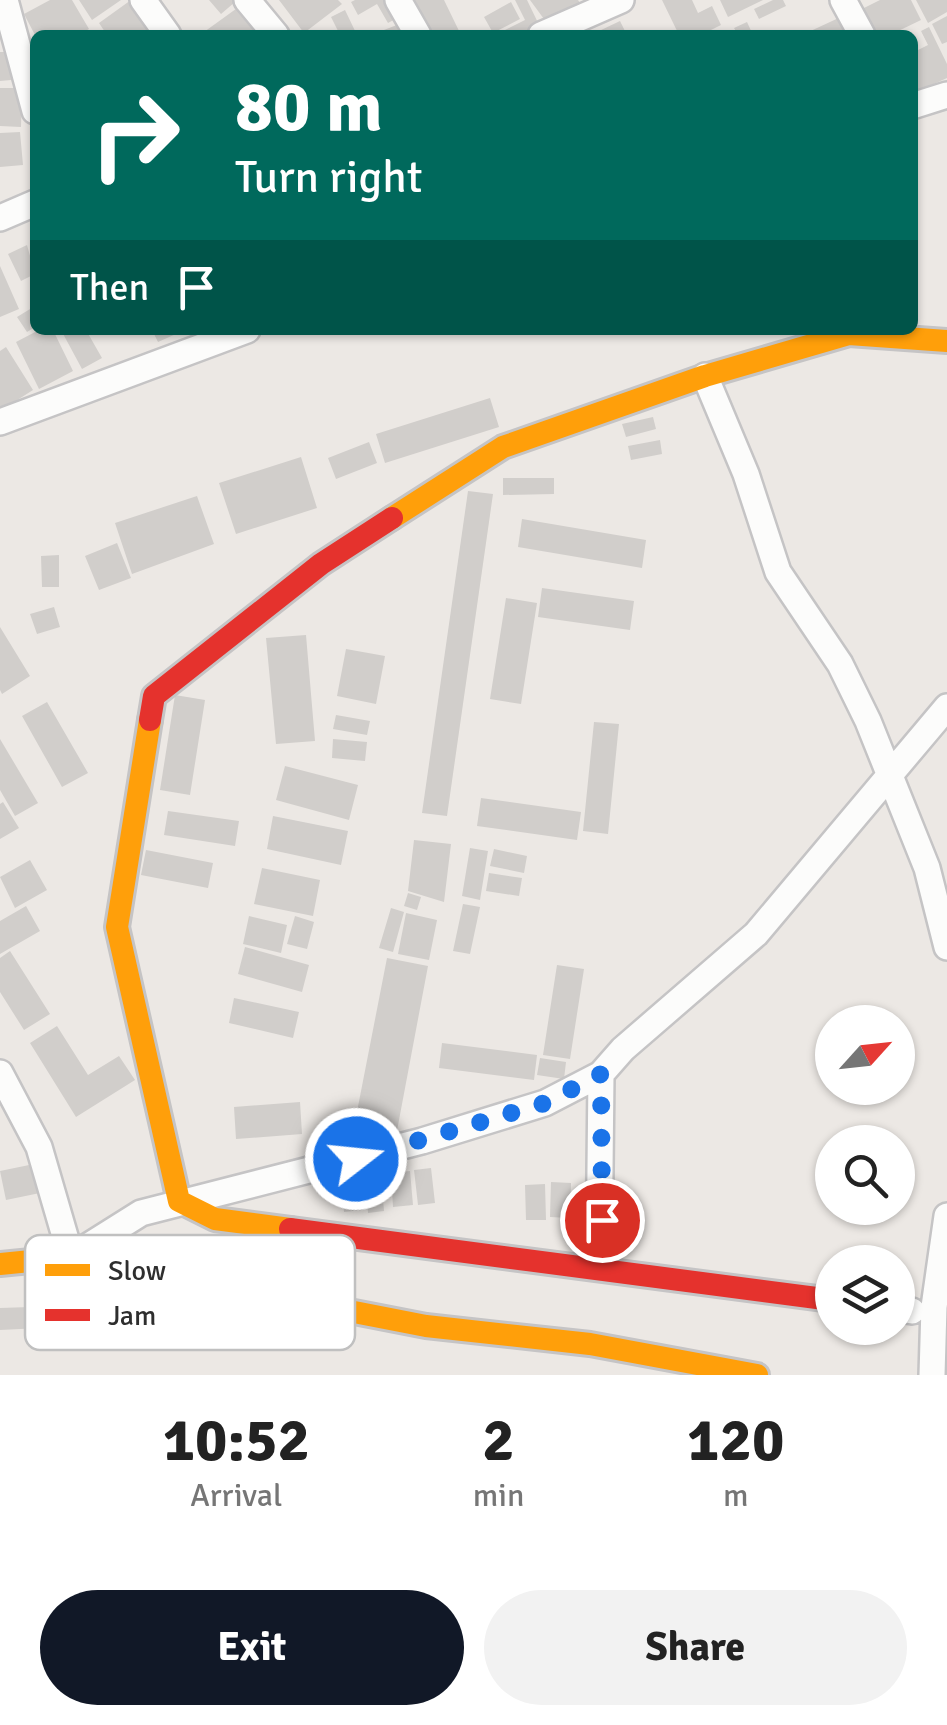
<!DOCTYPE html>
<style>
:root{--surface:#fff;--page:#f2f2f2;--text:#222;--muted:#767676;--accent:#111827}
body{margin:0;font-family:Signika,sans-serif;background:var(--page);color:var(--text);height:100vh;display:flex;flex-direction:column;font-size:38px;white-space:nowrap}
*{box-sizing:border-box;margin:0}
p{font-size:32px;color:var(--muted)}
.icon{flex:none;width:55px;height:55px;fill:none;stroke:currentColor;stroke-width:2;stroke-linecap:round;stroke-linejoin:round}
.map{position:relative;height:1375px;overflow:hidden}
.panel{display:flex;flex-direction:column;background:var(--surface);flex:1}
.panel>*{flex:none}
.guide{position:absolute;left:30px;top:30px;width:888px;height:305px;border-radius:15px;box-shadow:0 2px 8px #0004;background:#00695c;color:#fff;overflow:hidden}
.needle{width:65px;rotate:63deg}
.buttons{position:absolute;left:815px;top:1005px;display:grid;gap:20px}
.buttons a{display:grid;place-items:center;width:100px;height:100px;border-radius:50%;background:var(--surface);box-shadow:0 2px 8px #0004;font-size:50px}
.pin{position:absolute;display:grid;place-items:center;width:85px;height:85px;color:#fff;margin:-42px;border:5px solid #fff;border-radius:50%;box-shadow:0 2px 10px #0007}
.me{position:absolute;width:110px;margin:-55px;rotate:74deg;stroke-linejoin:round;filter:drop-shadow(0 0 8px #0008)}
.turn{display:flex;align-items:center;gap:35px;height:210px;padding:0 40px;font-size:45px}
.turn .icon{width:130px;height:130px;stroke-width:2.5}
.turn b{display:block;font-size:70px;line-height:85px}
.then{display:flex;align-items:center;height:95px;padding:0 40px;background:#0003;gap:20px;font-size:38px}
.eta{display:flex;justify-content:space-evenly;align-items:center;height:170px;text-align:center}
.eta b{font-size:60px;font-weight:800;line-height:70px}
.button{display:flex;gap:20px;margin-top:auto;padding:20px 40px}
.button a{flex:1;height:115px;border-radius:60px;background:var(--accent);color:#fff;font-size:40px;font-weight:800;line-height:115px;text-align:center}
.button a+a{background:var(--page);color:var(--text)}
.map>svg:first-child{display:block}
</style>
<div class="map">
<svg width="947" height="1375" viewBox="0 0 947 1375">
<rect width="100%" height="100%" fill="#ece8e4"/>
<path fill="#d1cecb" d="M50 0H72L89 29 79 35H35L24 14Z
M79 0H121L92 20Z
M131 0H136L162 35H107L99 23Z
M209 0H233L235 2 221 14Z
M279 0H338L342 4 304 33Z
M355 0H390L399 17 388 23 377 4 358 15 351 2Z
M412 0H444L461 35H429Z
M515 0H527L541 29 528 35H495L525 20Z
M530 0H578L583 7 552 30Z
M662 0H692L698 13 712 6 721 25 701 35H679Z
M720 0H763L728 17Z
M773 0H783L786 6 759 19 754 9Z
M880 0H911L921 20 890 35H874L862 9Z
M916 0H947V12L928 23Z
M511 2 520 19 493 33 484 17Z
M240 6 261 35H206L204 32Z
M345 10 357 35H340L331 17Z
M845 15 855 35H802Z
M947 16V42L942 44 932 24Z
M620 21 627 35H601L599 31Z
M747 22 753 35H738L734 28Z
M402 23 406 35H371Z
M929 27 947 64V78L912 94V74L918 71 912 53 928 45 921 31Z
M0 52H9L11 80 0 81Z
M0 88H22L21 127 0 126Z
M20 132 23 165 0 167V133Z
M27 245 35 274 21 281 8 254Z
M0 266 19 309 0 317Z
M35 306V327L27 332 17 317Z
M39 330H53L73 371 39 389 16 342Z
M61 330H86L102 358 82 369Z
M152 330H185L158 342Z
M6 347 33 390 0 411V351Z
M490 398 499 427 385 463 376 434Z
M653 417 656 429 626 437 622 424Z
M660 440 662 454 631 460 628 446Z
M369 442 377 463 336 479 328 458Z
M301 457 317 508 236 534 219 483Z
M503 478H554V494L503 495Z
M468 491 493 494 447 816 422 813Z
M197 496 214 544 132 574 115 523Z
M522 519 646 540 642 568 518 547Z
M117 543 131 578 99 590 85 556Z
M59 555V587H42L41 556Z
M542 588 634 601 630 630 538 617Z
M506 598 537 603 521 704 490 699Z
M54 607 60 627 37 634 30 614Z
M0 627 30 676 2 694 0 690Z
M306 635 315 741 276 744 266 638Z
M346 649 385 656 376 704 337 696Z
M175 695 205 700 190 795 160 790Z
M47 702 88 773 62 787 22 716Z
M336 715 370 721 367 735 333 729Z
M594 722 619 724 608 834 583 831Z
M0 739 38 803 15 816 0 790Z
M333 739 367 742 365 761 332 758Z
M285 766 358 785 349 820 276 800Z
M481 798 581 812 577 840 477 826Z
M3 802 19 828 0 839V804Z
M168 811 239 821 235 846 164 835Z
M273 816 348 831 341 865 267 849Z
M414 840 451 844 444 902 408 891Z
M470 848 488 851 480 900 462 896Z
M494 849 527 856 524 873 490 866Z
M146 850 213 863 208 888 141 875Z
M30 860 47 890 15 908 0 877Z
M262 868 320 880 313 916 254 904Z
M489 873 522 878 519 896 486 891Z
M408 893 421 897 417 910 404 906Z
M463 904 480 907 470 954 453 951Z
M26 906 40 931 0 954V921Z
M391 908 404 912 393 952 379 948Z
M406 913 437 920 429 960 398 954Z
M249 916 287 925 281 953 243 944Z
M295 916 314 922 307 949 287 944Z
M245 947 309 965 302 992 238 974Z
M10 951 50 1014 24 1030 0 992V958Z
M387 958 428 966 396 1136 354 1127Z
M557 965 584 969 570 1059 543 1055Z
M234 998 299 1012 293 1038 229 1023Z
M57 1026 88 1075 119 1056 135 1080 76 1117 30 1043Z
M442 1043 537 1055 534 1080 439 1068Z
M540 1058 566 1062 564 1079 537 1075Z
M300 1102 302 1134 236 1139 234 1107Z
M34 1164 40 1193 6 1200 0 1171Z
M431 1168 435 1203 418 1205 414 1170Z
M410 1171 413 1205 393 1207 391 1173Z
M381 1176 384 1211 368 1213 365 1177Z
M359 1177 362 1210 344 1212 341 1179Z
M551 1182 571 1183 570 1218 550 1217Z
M545 1184 546 1220H526L525 1185Z
M60 1306 61 1327 0 1330V1308Z"/>
<g fill="none" stroke-linecap="round" stroke-linejoin="round">
<g stroke="#c5c4c5" stroke-width="30">
<path id="street" d="M5 0 35 111
M143 0 168 35
M247 0 276 35
M398 0 418 35
M843 0 862 35
M541 35 621 0
M912 106 947 95
M0 218 35 203
M705 376 746 474 778 572 840 664 868 721 927 868 947 947
M0 422 247 330
M0 1073 39 1147 71 1257 141 1213 422 1141 545 1103 601 1074 623 1049 756 934 947 707
M599 1266 601 1074
M898 1309 912 1311
M932 1375 934 1307 947 1216"/>
</g>
<g stroke="#c5c4c5" stroke-width="28">
<path id="slow" d="M392 518 503 447 705 376 849 334 947 341
M150 720 117 927 179 1201 215 1219 290 1229
M0 1264 71 1257 426 1326 590 1344 757 1375"/>
</g>
<g stroke="#c5c4c5" stroke-width="28">
<path id="jam" d="M150 720 154 696 321 564 392 518
M290 1229 832 1300"/>
</g>
<use href="#street" stroke="#fcfcfb" stroke-width="25"/>
<use href="#slow" stroke="#ff9f0a" stroke-width="22"/>
<use href="#jam" stroke="#e5322d" stroke-width="22"/>
</g>
<g fill="none" stroke-linecap="round" stroke-linejoin="round">
<path stroke="#1a73e8" stroke-width="18" stroke-dasharray="0 32.4" d="M356 1159 545 1103 601 1074 602 1220"/>
</g>
<rect x="25" y="1235" width="330" height="115" rx="15" fill="#fff" stroke="#c0c0c0" stroke-width="2.5"/>
<rect x="45" y="1264" width="45" height="12" fill="#ff9f0a"/>
<rect x="45" y="1309" width="45" height="12" fill="#e5322d"/>
<g font-size="28" fill="#2e2e2e">
<text x="108" y="1280">Slow</text>
<text x="108" y="1325">Jam</text>
</g>
</svg>
<div class="buttons">
<a><svg class="needle" viewBox="-14 -14 28 28"><path d="M0-13l5 13h-10z" fill="#e53935"/><path d="M0 13l5-13h-10z" fill="#767676"/></svg></a>
<a><svg class="icon" aria-label="search" viewBox="0 0 24 24"><circle cx="10" cy="10" r="6"/><path d="M15 15l6 6"/></svg></a>
<a><svg class="icon" aria-label="layers" viewBox="0 0 24 24"><path d="M12 4l9 5-9 5-9-5zM3 14l9 5 9-5"/></svg></a>
</div>
<div class="pin" style="left:602px;top:1220px;background:#d93025"><svg class="icon" aria-label="arrive" viewBox="0 0 24 24"><path d="M6 21V4h12l-3 4 3 4H6"/></svg></div>
<svg class="me" style="left:356px;top:1159px" viewBox="-20 -20 40 40"><circle r="17" fill="#1a73e8" stroke="#fff" stroke-width="3"/><path d="M0-11L8 9 0 5-8 9z" fill="#fff"/></svg>
<div class="guide">
<div class="turn"><svg class="icon" aria-label="right" viewBox="0 0 24 24"><path d="M7 20v-9h11M14 6l5 5-5 5"/></svg><div><b>80 m</b>Turn right</div></div>
<div class="then">Then<svg class="icon" aria-label="arrive" viewBox="0 0 24 24"><path d="M6 21V4h12l-3 4 3 4H6"/></svg></div>
</div>
</div>
<section class="panel">
<div class="eta">
<div><b>10:52</b><p>Arrival</p></div>
<div><b>2</b><p>min</p></div>
<div><b>120</b><p>m</p></div>
</div>
<div class="button"><a>Exit</a><a>Share</a></div>
</section>
